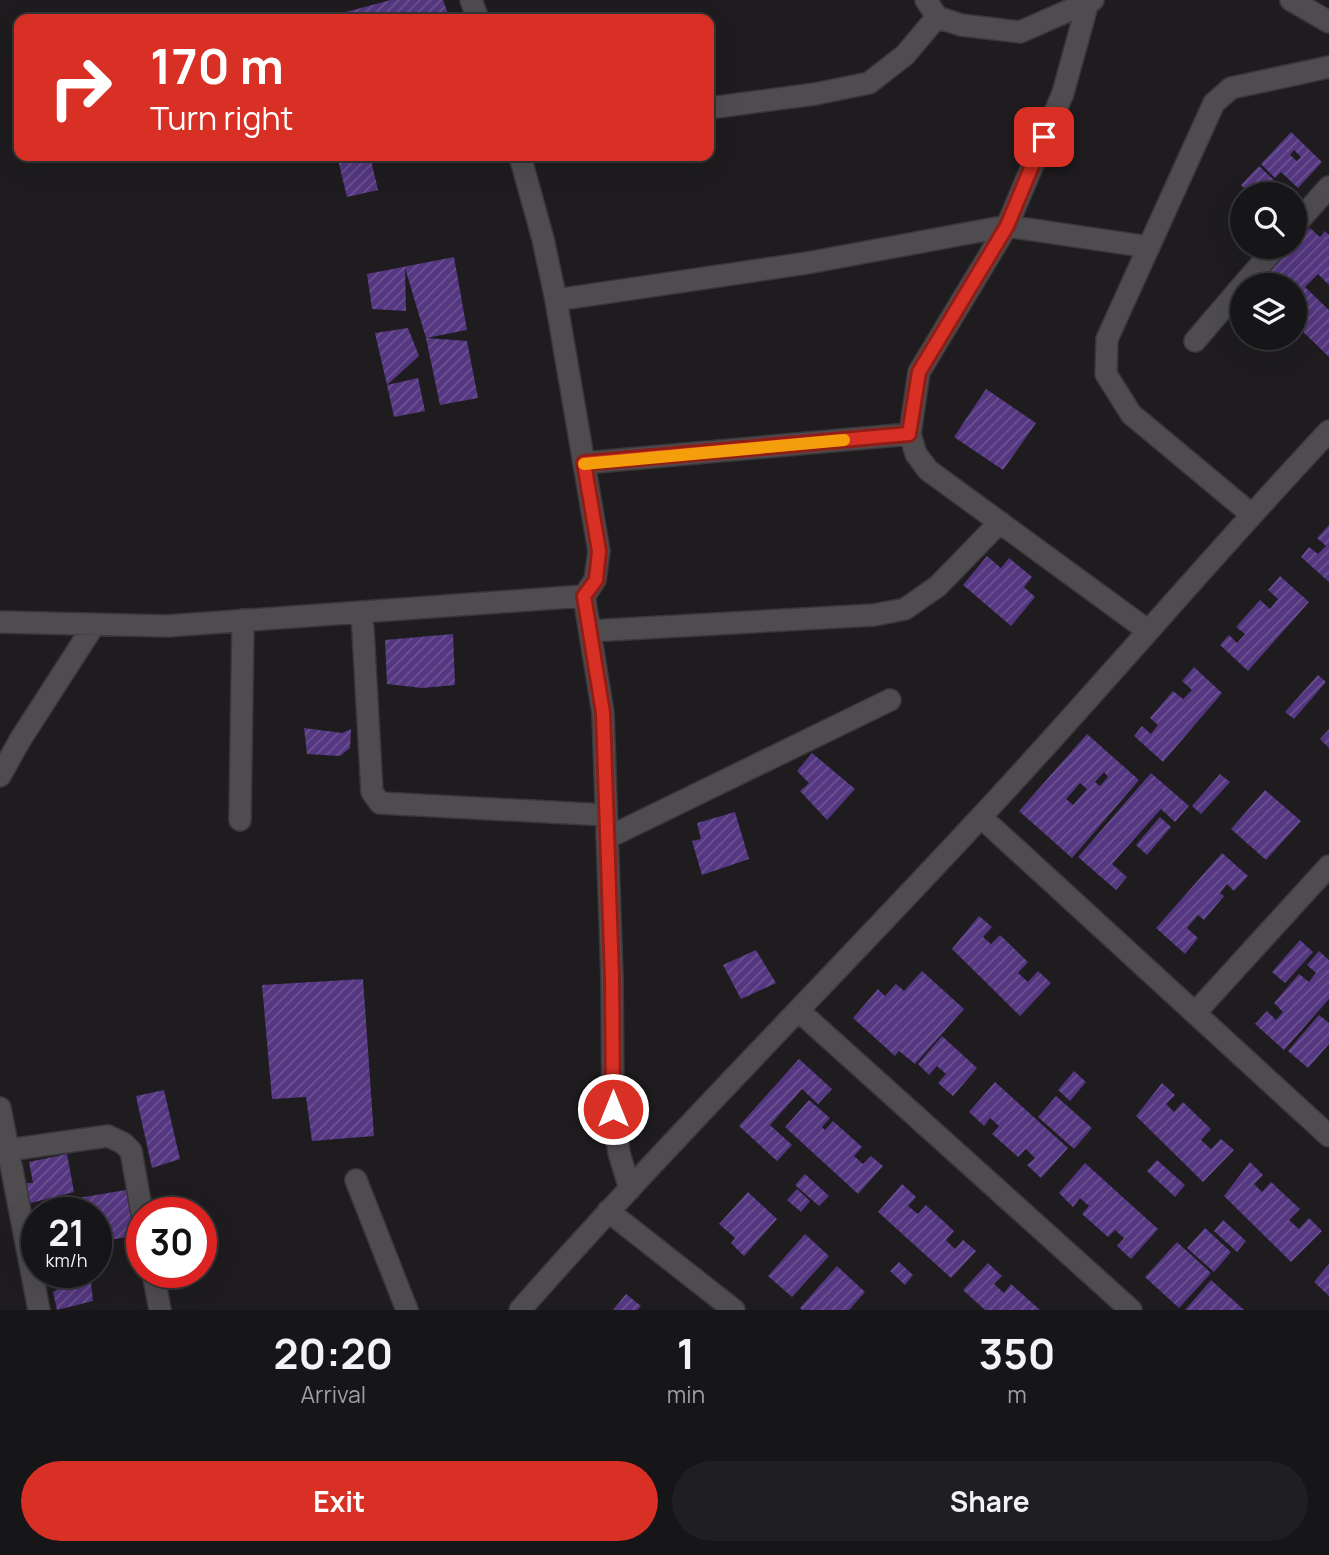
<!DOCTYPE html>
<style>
:root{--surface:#161517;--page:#1f1e20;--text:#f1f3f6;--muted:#9e9fa1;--line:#353436;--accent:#d93025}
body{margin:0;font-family:Manrope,sans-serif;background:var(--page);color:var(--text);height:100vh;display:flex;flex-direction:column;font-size:26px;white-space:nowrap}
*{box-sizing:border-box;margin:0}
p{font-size:23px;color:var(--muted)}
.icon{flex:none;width:38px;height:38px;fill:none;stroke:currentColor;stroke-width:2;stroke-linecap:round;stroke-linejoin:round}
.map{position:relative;height:1310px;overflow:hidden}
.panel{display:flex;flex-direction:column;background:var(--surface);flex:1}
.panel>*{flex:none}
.hud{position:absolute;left:14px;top:14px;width:700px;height:147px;border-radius:14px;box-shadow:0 7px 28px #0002,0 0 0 2px var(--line);background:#d93025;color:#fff;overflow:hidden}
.tools{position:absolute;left:1230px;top:182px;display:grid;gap:14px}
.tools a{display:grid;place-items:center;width:77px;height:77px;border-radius:50%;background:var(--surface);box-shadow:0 7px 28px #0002,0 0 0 2px var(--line);font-size:35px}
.speed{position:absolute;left:21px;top:1197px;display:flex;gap:14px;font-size:35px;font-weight:700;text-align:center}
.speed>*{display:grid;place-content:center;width:91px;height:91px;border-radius:50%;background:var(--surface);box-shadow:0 7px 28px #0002,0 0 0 2px var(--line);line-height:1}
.speed small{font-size:18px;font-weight:400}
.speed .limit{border:10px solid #d22;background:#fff;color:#111}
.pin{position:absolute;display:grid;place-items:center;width:60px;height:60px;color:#fff;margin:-30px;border-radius:14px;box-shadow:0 4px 10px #0006}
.me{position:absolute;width:77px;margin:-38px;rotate:0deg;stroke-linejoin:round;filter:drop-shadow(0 0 5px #0008)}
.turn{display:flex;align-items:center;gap:24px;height:147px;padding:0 21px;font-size:32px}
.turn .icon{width:91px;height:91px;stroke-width:2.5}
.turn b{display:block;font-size:49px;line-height:60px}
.eta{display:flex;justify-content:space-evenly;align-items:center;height:119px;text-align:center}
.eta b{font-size:42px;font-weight:700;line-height:49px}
.cta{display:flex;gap:14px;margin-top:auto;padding:14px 21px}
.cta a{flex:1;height:80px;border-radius:42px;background:var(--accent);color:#fff;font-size:28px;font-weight:700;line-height:80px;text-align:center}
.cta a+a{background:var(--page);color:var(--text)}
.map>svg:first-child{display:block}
</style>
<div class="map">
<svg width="1329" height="1310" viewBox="0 0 1329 1310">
<defs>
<pattern id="building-hatch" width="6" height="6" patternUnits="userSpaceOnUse" patternTransform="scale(1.75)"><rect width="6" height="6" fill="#543780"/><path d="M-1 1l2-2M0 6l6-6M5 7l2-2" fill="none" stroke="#6c5391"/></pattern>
</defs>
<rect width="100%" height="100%" fill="#1e1c1f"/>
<path fill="url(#building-hatch)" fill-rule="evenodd" d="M391 0H443L450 19H319Z
M1291 132 1322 162 1298 188 1281 172 1275 178 1261 164ZM1294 150 1301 157 1297 161 1290 155Z
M337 156H370L378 190 347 197Z
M1259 166 1274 180 1260 194H1250L1241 185Z
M1310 228 1320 237 1325 231 1329 235V285L1318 274 1305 287 1329 310V357L1295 324V285H1272L1274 283 1265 275 1292 247H1295V243Z
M454 257 467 330 426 338 405 268 406 311 372 309 367 274Z
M408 328 419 356 387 385 375 333Z
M426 338 467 341 478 398 440 405Z
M418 378 425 411 394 417 387 385Z
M986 389 1036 423 1003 470 954 437Z
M1329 525V582L1301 557 1309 547 1318 554 1326 546 1317 538Z
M987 556 1001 568 1009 558 1032 577 1024 587 1035 597 1011 626 963 585Z
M1280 576 1309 602 1248 671 1220 645 1229 635 1237 643 1245 634 1236 627 1260 600 1270 609 1278 599 1268 590Z
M453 634 455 685 422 688 387 684 385 640Z
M1194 667 1222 693 1163 762 1134 736 1142 726 1151 734 1158 725 1150 718 1173 691 1183 699 1192 690 1182 681Z
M1318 675 1326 682 1294 719 1285 712Z
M304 728 342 733 351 729 350 748 340 756 307 754Z
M1329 729V748L1320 739Z
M1087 734 1139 780 1072 858 1019 811ZM1104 772 1108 777 1100 786 1095 782ZM1080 783 1087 789 1073 805 1066 799Z
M812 753 855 789 827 820 800 791 809 783 797 771Z
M1151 773 1189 806 1175 822 1161 809 1112 864 1127 877 1116 890 1078 857Z
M1220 774 1230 782 1201 814 1192 806Z
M1265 790 1301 821 1266 860 1231 829Z
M735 812 749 859 702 875 692 841 701 839 697 823Z
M1160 817 1171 827 1147 855 1136 845Z
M1222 853 1248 876 1234 891 1227 884 1220 893 1224 896 1204 920 1198 915 1187 928 1198 938 1185 954 1156 928Z
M979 916 992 927 983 937 991 944 1000 935 1028 962 1018 973 1028 982 1038 971 1051 983 1020 1016 952 949Z
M1300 940 1313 952 1285 983 1272 972Z
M756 950 776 983 741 999 723 965Z
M1319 951 1329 960V999L1284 1050 1255 1024 1267 1011 1276 1020 1283 1012 1274 1003 1299 974 1309 982 1316 973 1307 965Z
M922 971 964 1009 915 1064 899 1051 895 1056 853 1018 878 989 885 996 896 984 904 991Z
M363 979 374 1136 312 1141 306 1097 272 1099 262 985Z
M1319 1015 1329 1023V1044L1308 1068 1288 1051Z
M942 1036 977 1068 953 1096 938 1083 946 1074 937 1066 929 1075 918 1064Z
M799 1059 832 1089 818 1104 802 1089 770 1125 792 1145 777 1161 739 1126Z
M1074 1071 1086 1082 1070 1101 1058 1090Z
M995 1082 1068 1148 1041 1178 1027 1165 1035 1158 1026 1149 1018 1157 992 1134 999 1126 990 1118 984 1126 969 1112Z
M1162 1083 1175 1095 1166 1104 1174 1112 1183 1102 1211 1129 1201 1140 1211 1149 1221 1139 1234 1150 1203 1182 1136 1116Z
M164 1090 180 1159 152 1168 136 1096Z
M1056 1096 1092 1128 1074 1149 1038 1117Z
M809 1100 830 1118 822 1127 825 1130 833 1121 862 1147 854 1156 863 1164 871 1156 883 1166 858 1194 785 1127Z
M67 1154 74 1192 27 1204V1183H33L29 1162Z
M1157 1160 1185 1185 1175 1197 1147 1171Z
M1250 1162 1263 1175 1254 1184 1262 1192 1271 1182 1300 1209 1289 1220 1299 1229 1309 1218 1322 1231 1291 1262 1224 1196Z
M1085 1163 1158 1229 1131 1259 1117 1246 1124 1238 1115 1230 1108 1237 1082 1214 1089 1206 1080 1198 1073 1207 1059 1193Z
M805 1174 829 1196 819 1206 795 1185Z
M902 1184 916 1197 908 1206 918 1214 926 1205 954 1231 946 1240 955 1249 963 1240 976 1251 951 1278 878 1212Z
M797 1189 810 1201 801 1212 787 1200Z
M126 1190 134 1236 96 1242V1213H50L48 1203Z
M748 1192 777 1219 744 1256 731 1243 735 1238 719 1224Z
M1223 1220 1246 1241 1237 1252 1214 1231Z
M1205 1228 1231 1252 1214 1272 1187 1248Z
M805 1234 829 1256 792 1297 768 1276Z
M1177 1242 1211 1273 1179 1308 1145 1277Z
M899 1262 913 1275 905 1285 890 1271Z
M988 1263 1002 1276 994 1284 1004 1293 1011 1284 1040 1310H985L963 1290Z
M1329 1264V1296L1314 1282Z
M837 1266 865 1292 849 1310H802L800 1308Z
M62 1272H90L93 1301 57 1310 53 1292 62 1287Z
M1211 1280 1244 1310H1185Z
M626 1294 641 1306 637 1310H613Z"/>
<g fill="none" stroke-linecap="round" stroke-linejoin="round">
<g stroke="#39373a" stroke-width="24">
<path id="minor" d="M471 0 478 19
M926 0 937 17 961 25 1020 32 1093 0
M1291 0 1329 22
M1088 2 1063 93 1007 226 919 372 910 434 916 454 928 470 1147 630
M709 108 815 94 869 83 905 55 937 17
M520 156 543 239 556 300 599 551 595 580 584 596 603 713 612 978 613 1109 619 1153 630 1189
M1295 225 1329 187
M1243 285 1276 247
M556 300 807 263 1007 226 1149 247
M1195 341 1242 286
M584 463 910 434
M1251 514 1131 414 1106 374 1107 339 1214 103 1231 88 1329 67
M362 612 372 792 380 803 606 815
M0 622 167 626 584 596
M590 631 874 615 905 609 938 586 1000 522
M0 776 20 740 94 625
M981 817 1329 1136
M240 820 243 620
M607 838 890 700
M799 1011 1131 1310
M1195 1013 1329 866
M0 1108 39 1310
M0 1151 108 1136 123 1143 131 1151 142 1213
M356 1180 407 1310
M608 1211 734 1310
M153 1272 160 1310
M520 1310C668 1142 827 983 979 819 1098 691 1210 558 1329 431"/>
</g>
<use href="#minor" stroke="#4f4c50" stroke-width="21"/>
</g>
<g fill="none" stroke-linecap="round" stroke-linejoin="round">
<g stroke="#8d1f18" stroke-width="18">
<path id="route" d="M613 1109 612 978 603 713 584 596 596 580 599 551 584 463 909 434 919 372 1007 226 1044 137"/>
</g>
<use href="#route" stroke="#d93025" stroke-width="12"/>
<path stroke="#f59e0b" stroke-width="12" d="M584 464 844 440"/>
</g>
</svg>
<div class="tools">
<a><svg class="icon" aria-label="search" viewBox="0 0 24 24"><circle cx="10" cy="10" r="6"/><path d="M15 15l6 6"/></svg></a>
<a><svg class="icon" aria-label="layers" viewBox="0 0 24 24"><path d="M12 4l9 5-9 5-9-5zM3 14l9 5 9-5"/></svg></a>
</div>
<div class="speed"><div>21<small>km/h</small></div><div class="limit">30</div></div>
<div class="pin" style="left:1044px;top:137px;background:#d93025"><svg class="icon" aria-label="arrive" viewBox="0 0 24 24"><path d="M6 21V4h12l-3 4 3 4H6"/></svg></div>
<svg class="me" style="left:613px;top:1109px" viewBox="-20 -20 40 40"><circle r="17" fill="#d93025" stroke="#fff" stroke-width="3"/><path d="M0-11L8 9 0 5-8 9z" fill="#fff"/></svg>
<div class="hud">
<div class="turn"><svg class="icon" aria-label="right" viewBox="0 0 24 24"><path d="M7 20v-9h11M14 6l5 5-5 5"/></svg><div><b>170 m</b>Turn right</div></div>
</div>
</div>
<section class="panel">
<div class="eta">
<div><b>20:20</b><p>Arrival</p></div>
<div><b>1</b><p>min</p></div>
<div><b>350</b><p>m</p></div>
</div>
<div class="cta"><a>Exit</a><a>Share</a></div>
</section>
